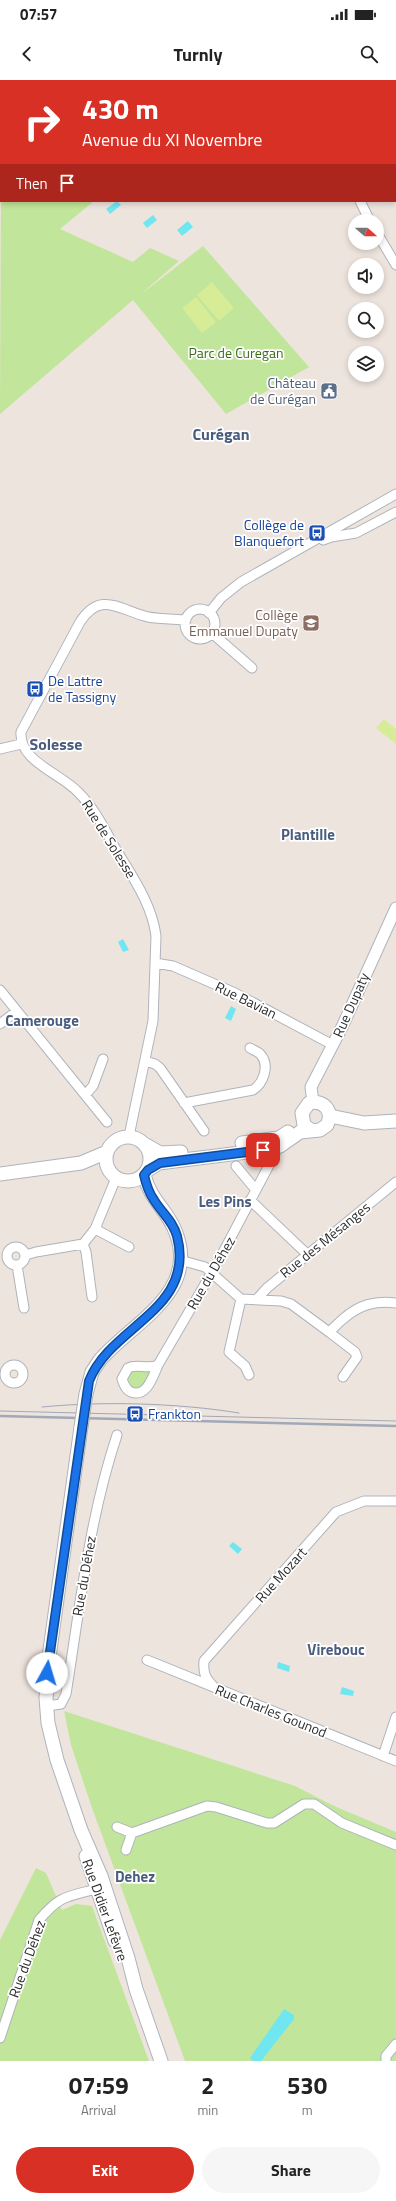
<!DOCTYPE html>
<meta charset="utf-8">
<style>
:root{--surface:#fff;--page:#f6f6f6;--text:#222;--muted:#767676;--accent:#d93025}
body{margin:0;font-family:"Titillium Web",sans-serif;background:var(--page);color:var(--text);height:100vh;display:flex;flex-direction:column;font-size:15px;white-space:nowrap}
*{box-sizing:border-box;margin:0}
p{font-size:13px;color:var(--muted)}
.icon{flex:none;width:22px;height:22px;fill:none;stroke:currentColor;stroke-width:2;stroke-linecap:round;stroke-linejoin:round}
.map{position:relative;height:1981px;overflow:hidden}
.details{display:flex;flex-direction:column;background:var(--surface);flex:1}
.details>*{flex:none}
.top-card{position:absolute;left:0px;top:0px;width:396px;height:122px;box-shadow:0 2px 6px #0003;background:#d93025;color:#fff;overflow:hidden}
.needle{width:26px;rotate:110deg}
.controls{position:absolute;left:348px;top:134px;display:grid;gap:8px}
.controls a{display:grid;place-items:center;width:36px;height:36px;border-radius:50%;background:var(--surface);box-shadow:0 2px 6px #0003;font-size:20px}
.pin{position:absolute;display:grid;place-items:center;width:34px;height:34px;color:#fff;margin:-17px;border-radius:8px;box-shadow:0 2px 6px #0006}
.me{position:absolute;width:44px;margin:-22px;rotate:6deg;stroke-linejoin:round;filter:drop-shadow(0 0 3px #0008)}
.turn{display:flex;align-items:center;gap:14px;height:84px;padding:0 16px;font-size:18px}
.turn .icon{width:52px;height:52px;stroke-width:2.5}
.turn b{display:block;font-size:28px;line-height:34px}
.then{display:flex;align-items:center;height:38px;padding:0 16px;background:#0003;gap:8px;font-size:15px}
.eta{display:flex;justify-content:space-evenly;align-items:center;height:68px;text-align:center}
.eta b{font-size:24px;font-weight:700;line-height:28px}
.button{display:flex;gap:8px;margin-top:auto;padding:8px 16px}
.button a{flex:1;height:46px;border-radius:24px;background:var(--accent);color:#fff;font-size:16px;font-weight:700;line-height:46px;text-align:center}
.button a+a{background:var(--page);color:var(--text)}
.status{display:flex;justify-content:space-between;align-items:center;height:28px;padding:0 20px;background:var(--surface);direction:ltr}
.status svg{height:11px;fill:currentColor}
header{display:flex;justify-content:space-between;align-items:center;height:52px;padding:0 16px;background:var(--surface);font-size:18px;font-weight:700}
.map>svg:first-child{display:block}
</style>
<div class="status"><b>07:57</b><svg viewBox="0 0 49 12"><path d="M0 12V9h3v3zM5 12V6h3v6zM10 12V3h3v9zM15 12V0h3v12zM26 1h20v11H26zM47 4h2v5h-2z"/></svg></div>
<header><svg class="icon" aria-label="back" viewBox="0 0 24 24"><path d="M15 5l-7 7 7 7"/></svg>Turnly<svg class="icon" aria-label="search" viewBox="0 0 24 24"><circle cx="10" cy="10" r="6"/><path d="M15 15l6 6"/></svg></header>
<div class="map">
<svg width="396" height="1981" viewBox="0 0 396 1981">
<rect width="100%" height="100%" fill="#eee4de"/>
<path fill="#c1e59a" d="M1 93V121H94L60 149 133 182 150 168 179 181 140 215 203 166 309 287 226 334 133 220 0 334Z
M134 1289 152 1292 144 1307 135 1310 127 1304 126 1296Z
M64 1631 295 1706 334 1726 396 1752V1981H185L92 1728 71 1665Z
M36 1788 46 1793 62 1830 76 1824 92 1826 149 1981H0V1860Z"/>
<path fill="#d7ec96" d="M212 202 234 228 219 241 197 215Z
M196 217 216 242 202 253 182 228Z
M384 639 396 649V664L376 648Z"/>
<path fill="#70e6f1" d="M117 121 121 125 110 134 106 129Z
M153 135 157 140 147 148 143 143Z
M188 141 193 147 182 156 177 150Z
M123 859 129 870 123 872 118 862Z
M231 926 236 929 231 941 225 938Z
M233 1462 242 1469 238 1474 229 1466Z
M278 1582 290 1586 289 1592 277 1588Z
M342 1607 354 1611 353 1616 340 1614Z
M284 1929 294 1935V1939L261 1981H253L250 1978Z"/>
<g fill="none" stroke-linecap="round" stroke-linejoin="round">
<g stroke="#aeb4bc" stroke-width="11">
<path id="minor" d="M95 0 96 1
M395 25 396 24
M360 121 370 141
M377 153 396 185
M323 460 331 457 356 453 396 432
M185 544a15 15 0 1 1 30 0a15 15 0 1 1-30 0Z
M209 533 221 518 241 502 396 414
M212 553 252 588
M0 669 21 664
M155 883 173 886 235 913 333 965
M0 910 107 1042
M0 944 17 931
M145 981 155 984 160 988 204 1051
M86 1014 93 1006 103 979
M184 1023 253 1010C263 1004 270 986 261 975 259 972 253 970 250 968
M129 1056 153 941 156 856C152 823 131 795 114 766 104 748 94 728 79 713 61 693 19 682 21 652L80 542C101 510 119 530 148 537 160 539 173 539 186 540
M236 1086 256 1110
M250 1120 308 1175
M95 1149 129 1167
M83 1164 86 1172 92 1217
M7 1176a9 9 0 1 1 18 0a9 9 0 1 1-18 0Z
M26 1175 36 1172 83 1164 95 1149 116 1098
M180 1180 205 1187 241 1219 281 1221 291 1224 329 1252C334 1248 338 1243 343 1239 359 1225 375 1220 396 1223
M17 1185 24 1228
M241 1219 229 1272 245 1286 249 1295
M257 1219 267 1208 396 1102
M329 1252 355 1272 357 1277 343 1297
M158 1285 219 1180 275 1074
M158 1285C153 1296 147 1318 131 1312 126 1310 124 1305 122 1299L128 1288C138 1283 147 1290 158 1285Z
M5 1294a9 9 0 1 1 18 0a9 9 0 1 1-18 0Z
M147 1580 396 1681
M214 1607C205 1598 203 1593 204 1581L336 1432 364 1421H396
M47 1626 61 1624 66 1614C80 1527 89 1439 117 1355
M383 1676 396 1637
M117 1747 132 1753 207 1726 216 1727 267 1743H274L304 1724H314L342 1743 396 1765
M126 1770 132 1753
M0 1958 39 1840C60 1815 67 1817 96 1809L102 1813
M386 1981V1976L396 1964"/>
</g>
<g stroke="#aeb4bc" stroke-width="13">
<path id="tertiary" d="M313 1022 311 1007 342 947 396 828"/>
</g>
<g stroke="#aeb4bc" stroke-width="15">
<path id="secondary" d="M330 1036 364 1043 396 1041
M106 1079a22 22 0 1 1 44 0a22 22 0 1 1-44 0Z
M242 1063 279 1058 288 1052
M146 1065 160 1073 181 1072
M148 1090 159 1083 272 1069 280 1066 300 1052 320 1050 327 1045C334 1032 324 1019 309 1023L302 1033 304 1045 311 1050
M0 1094 81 1083 107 1072
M86 1314 92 1292 100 1280C132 1243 199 1213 176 1153 168 1130 151 1122 144 1095
M81 1347 49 1577 46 1618 48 1643 57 1680 81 1750 101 1796 128 1878 136 1909 161 1981
M86 1776 115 1861"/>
</g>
<use href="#minor" stroke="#fff" stroke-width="9"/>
<use href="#tertiary" stroke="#fff" stroke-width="11"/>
<use href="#secondary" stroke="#fff" stroke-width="13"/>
<path stroke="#a1a8b7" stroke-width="1" d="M42 1327C103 1321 178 1323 239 1333
M0 1331 396 1341"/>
<path stroke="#a1a8b7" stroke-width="2.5" d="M0 1336 396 1346"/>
<g stroke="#aeb4bc" stroke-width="15" stroke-linecap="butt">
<path id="secondary-bridge" d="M81 1347 86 1314"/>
</g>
<use href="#secondary-bridge" stroke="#fff" stroke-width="13"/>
</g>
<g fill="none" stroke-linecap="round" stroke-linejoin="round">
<g stroke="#114b97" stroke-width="10">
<path id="route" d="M47 1593 89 1301C111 1245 196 1230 177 1156 173 1141 162 1133 154 1120 149 1113 146 1104 144 1095L148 1090 160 1083 263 1070"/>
</g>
<use href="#route" stroke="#1a73e8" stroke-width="7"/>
</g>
<defs>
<g id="civic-square" transform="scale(0.9)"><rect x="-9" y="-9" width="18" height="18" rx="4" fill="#5c6f8a" stroke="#fff"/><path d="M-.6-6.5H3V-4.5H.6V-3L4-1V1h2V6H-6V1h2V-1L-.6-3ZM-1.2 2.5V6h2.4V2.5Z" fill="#fff"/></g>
<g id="bus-square" transform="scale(0.9)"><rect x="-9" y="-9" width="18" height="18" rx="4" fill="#1a4fb4" stroke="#fff"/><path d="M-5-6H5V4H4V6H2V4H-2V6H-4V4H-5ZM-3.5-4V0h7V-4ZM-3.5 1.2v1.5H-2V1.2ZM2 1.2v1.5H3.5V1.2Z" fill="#fff"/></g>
<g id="school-square" transform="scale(0.9)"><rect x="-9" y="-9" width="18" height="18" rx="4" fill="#8d6e63" stroke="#fff"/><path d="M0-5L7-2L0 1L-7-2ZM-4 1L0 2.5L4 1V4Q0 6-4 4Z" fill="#fff"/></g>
</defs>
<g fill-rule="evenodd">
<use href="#civic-square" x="329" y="311"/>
<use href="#bus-square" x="317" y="453"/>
<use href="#school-square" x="311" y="543"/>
<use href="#bus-square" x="35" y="609"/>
<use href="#bus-square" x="135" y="1334"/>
</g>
<g text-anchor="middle" stroke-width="3.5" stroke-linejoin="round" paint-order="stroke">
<g font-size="14" fill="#396c19" stroke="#fff">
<text x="236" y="278">Parc de Curegan</text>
</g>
<g font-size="14" fill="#4e5e75" stroke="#fff" text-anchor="end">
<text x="316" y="308">Château<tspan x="316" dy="16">de Curégan</tspan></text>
</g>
<g font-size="14" fill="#164399" stroke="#fff" text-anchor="start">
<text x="304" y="450" text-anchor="end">Collège de<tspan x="304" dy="16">Blanquefort</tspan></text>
<text x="48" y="606">De Lattre<tspan x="48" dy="16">de Tassigny</tspan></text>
<text x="148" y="1339">Frankton</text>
</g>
<g font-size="14" fill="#785e54" stroke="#fff" text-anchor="end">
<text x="298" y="540">Collège<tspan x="298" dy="16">Emmanuel Dupaty</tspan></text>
</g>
<g font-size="14" fill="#2c2c2c" stroke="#fff">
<text transform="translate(109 759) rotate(58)" y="5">Rue de Solesse</text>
<text transform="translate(246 920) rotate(26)" y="5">Rue Bavian</text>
<text transform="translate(351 925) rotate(-66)" y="5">Rue Dupaty</text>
<text transform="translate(325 1160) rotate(-39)" y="5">Rue des Mésanges</text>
<text transform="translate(211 1193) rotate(-60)" y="5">Rue du Déhez</text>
<text transform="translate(281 1495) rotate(-48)" y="5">Rue Mozart</text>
<text transform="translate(84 1496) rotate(-80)" y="5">Rue du Déhez</text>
<text transform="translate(271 1631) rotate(22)" y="5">Rue Charles Gounod</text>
<text transform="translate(105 1830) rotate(70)" y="5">Rue Didier Lefèvre</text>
<text transform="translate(27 1879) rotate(-70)" y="5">Rue du Déhez</text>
</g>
<g font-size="15" font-weight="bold" fill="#4b5d7e" stroke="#fff">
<text x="308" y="760">Plantille</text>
<text x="42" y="946">Camerouge</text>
<text x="225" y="1127">Les Pins</text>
<text x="336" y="1575">Virebouc</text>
<text x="135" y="1802">Dehez</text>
</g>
<g font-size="16" font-weight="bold" fill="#4b5d7e" stroke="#fff">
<text x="221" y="360">Curégan</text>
<text x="56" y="670">Solesse</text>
</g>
</g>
</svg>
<div class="controls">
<a><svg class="needle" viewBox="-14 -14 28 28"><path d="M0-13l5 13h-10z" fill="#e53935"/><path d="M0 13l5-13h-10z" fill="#767676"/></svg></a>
<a><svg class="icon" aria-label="sound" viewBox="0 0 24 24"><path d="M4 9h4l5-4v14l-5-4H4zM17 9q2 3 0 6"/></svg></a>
<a><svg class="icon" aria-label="search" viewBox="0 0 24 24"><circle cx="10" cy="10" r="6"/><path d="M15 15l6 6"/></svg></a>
<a><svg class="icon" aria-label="layers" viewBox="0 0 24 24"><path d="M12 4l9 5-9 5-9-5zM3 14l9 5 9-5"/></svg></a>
</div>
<div class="pin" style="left:263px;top:1070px;background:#d93025"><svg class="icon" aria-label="arrive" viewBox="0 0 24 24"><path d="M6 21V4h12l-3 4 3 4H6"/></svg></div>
<svg class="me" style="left:47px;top:1593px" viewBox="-20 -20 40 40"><circle r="19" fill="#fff"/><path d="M0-13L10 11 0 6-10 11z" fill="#1a73e8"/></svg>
<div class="top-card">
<div class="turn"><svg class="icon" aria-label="right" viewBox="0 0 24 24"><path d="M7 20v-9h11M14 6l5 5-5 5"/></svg><div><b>430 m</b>Avenue du XI Novembre</div></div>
<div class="then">Then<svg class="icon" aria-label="arrive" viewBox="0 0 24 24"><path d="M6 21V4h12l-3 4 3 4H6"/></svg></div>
</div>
</div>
<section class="details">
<div class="eta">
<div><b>07:59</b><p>Arrival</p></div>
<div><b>2</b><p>min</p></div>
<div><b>530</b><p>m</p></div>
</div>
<div class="button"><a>Exit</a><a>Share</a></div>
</section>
